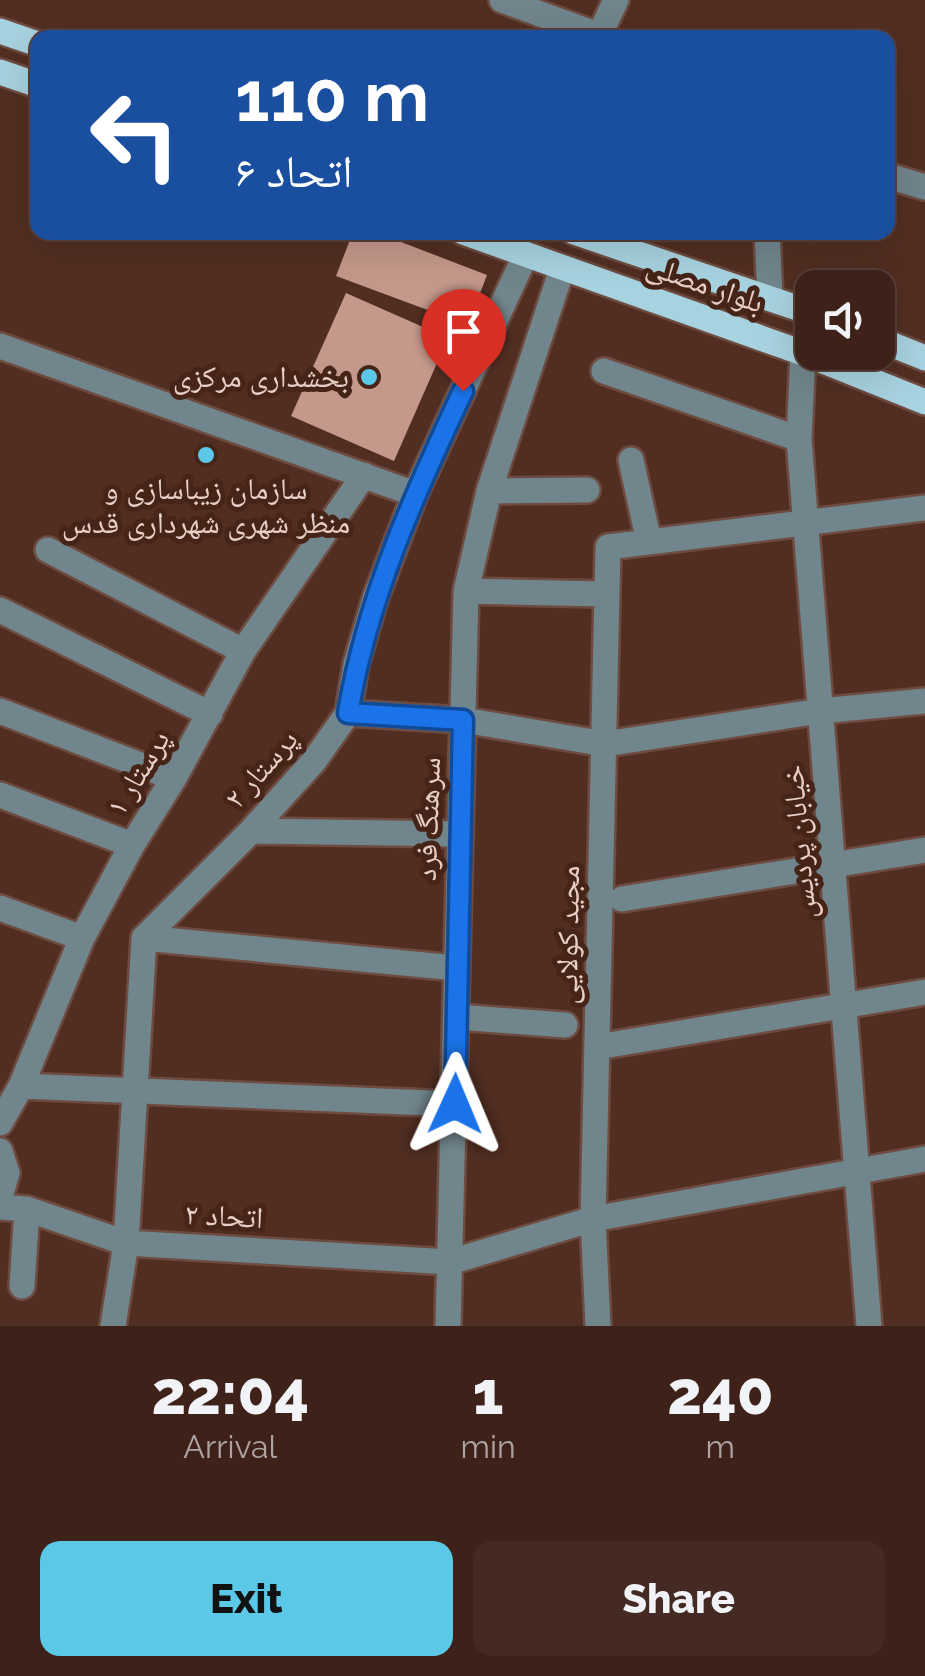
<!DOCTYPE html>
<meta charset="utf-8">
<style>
:root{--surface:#3e221a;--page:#452a23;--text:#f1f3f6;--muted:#ada4a2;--line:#573f39;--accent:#5ac8e6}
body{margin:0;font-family:Raleway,"Noto Naskh Arabic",sans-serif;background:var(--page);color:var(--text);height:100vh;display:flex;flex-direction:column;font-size:38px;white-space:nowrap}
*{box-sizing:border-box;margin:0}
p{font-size:32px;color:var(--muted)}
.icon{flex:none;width:55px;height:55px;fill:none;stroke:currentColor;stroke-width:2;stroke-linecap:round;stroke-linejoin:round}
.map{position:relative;height:1326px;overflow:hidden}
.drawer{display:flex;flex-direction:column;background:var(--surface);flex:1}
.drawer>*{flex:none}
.banner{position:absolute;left:30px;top:30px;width:865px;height:210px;border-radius:20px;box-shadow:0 10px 40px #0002,0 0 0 2px var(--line);background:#1a4fa0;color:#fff;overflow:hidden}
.fabs{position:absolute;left:795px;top:270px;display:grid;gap:20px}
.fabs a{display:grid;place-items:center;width:100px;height:100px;border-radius:20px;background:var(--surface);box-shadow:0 10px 40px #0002,0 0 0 2px var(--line);font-size:50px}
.pin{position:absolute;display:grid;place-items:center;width:85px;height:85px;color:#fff;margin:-102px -42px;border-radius:50% 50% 50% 0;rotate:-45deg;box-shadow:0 0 10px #0007}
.pin .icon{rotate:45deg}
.me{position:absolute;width:110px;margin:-55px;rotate:1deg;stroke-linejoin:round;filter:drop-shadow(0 0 8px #0008)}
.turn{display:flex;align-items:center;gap:35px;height:210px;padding:0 40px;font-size:45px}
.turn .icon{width:130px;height:130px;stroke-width:2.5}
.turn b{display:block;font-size:70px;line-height:85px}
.eta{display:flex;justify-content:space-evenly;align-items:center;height:170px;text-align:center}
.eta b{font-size:60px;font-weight:800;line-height:70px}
.action{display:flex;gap:20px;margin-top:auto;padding:20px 40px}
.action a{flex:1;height:115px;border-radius:20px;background:var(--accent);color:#111;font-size:40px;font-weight:800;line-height:115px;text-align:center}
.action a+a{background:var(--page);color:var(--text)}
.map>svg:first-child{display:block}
</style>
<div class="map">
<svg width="925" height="1326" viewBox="0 0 925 1326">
<rect width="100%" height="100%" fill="#522e22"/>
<path fill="#c4988a" d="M353 232H375L487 275 468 325 336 276Z
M346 293 448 338 394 461 291 416Z"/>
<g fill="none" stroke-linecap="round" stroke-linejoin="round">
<g stroke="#6d4b40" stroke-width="30">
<path id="minor" d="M502 0 598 35
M598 38 616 0
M888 176 925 187
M767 232 770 297
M0 346 415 494
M803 353 799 439 869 1326
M604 371 799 439
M631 460 649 542
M489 491 587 490
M48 550 243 651
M466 591 604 594
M0 610 210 714
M0 711 174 778
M348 713 463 720 605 744 820 711 925 701
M0 795 132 845
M251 831 460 834
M622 899 925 850
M0 908 82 938
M144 938 456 968
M457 1017 565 1025
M597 1047 925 992
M21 1086 455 1104
M0 1123 21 1086 82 938 132 845 174 778 243 651 364 475
M0 1151 7 1173 0 1197
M0 1207 27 1209 126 1243 450 1262 593 1219 925 1159
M22 1286 27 1209
M113 1326 126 1243 144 938 251 831 314 761 348 713 356 664 375 599 415 494 526 254
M448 1326 466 591 489 491 562 269
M598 1326 593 1219 608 547 925 508"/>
</g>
<g stroke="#6d4b40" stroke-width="30">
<path id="major" d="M0 31 38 44
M0 72 38 85
M463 232 803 353 925 402
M574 232 812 313
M878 339 925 358"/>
</g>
<use href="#minor" stroke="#71858c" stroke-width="25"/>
<use href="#major" stroke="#a7d2df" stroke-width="25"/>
</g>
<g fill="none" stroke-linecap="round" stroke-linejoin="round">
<g stroke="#114b97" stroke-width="25">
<path id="route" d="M455 1104 463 720 348 713C367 599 414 495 463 391"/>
</g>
<use href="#route" stroke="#1a73e8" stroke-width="18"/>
</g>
<g fill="#5ac8e6" stroke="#462418" stroke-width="4">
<circle cx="369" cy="377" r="10"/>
<circle cx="206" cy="455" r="10"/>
</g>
<g text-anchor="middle" stroke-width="10" stroke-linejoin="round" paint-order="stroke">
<g font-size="30" fill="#e7cfc8" stroke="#462418">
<text transform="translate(705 284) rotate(19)" y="10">بلوار مصلی</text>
<text transform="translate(261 769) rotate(-49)" y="10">پرستار ۲</text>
<text transform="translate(138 773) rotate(-59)" y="10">پرستار ۱</text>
<text transform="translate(428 819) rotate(-88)" y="10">سرهنگ فرد</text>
<text transform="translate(799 842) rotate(-95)" y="10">خیابان پردیس</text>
<text transform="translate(568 935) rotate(-89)" y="10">مجید کولایی</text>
<text transform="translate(224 1216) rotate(3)" y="10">اتحاد ۲</text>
</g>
<g font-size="30" fill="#e7cfc8" stroke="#462418" text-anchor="end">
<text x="349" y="387">بخشداری مرکزی</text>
<text x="206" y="499" text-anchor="middle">سازمان زیباسازی و<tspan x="206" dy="34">منظر شهری شهرداری قدس</tspan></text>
</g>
</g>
</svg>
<div class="fabs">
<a><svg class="icon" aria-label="sound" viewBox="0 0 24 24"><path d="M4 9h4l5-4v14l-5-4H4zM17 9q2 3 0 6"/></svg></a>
</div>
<div class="pin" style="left:463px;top:391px;background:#d93025"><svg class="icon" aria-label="arrive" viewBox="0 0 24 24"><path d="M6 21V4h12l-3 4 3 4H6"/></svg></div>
<svg class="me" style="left:455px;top:1104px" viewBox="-20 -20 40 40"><path d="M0-17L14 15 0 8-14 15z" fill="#1a73e8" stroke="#fff" stroke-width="4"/></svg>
<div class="banner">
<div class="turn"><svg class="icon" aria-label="left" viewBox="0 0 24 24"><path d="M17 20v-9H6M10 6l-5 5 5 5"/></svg><div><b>110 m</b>اتحاد ۶</div></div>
</div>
</div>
<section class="drawer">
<div class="eta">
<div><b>22:04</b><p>Arrival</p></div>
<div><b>1</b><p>min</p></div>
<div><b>240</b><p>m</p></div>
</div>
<div class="action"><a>Exit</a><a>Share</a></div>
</section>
